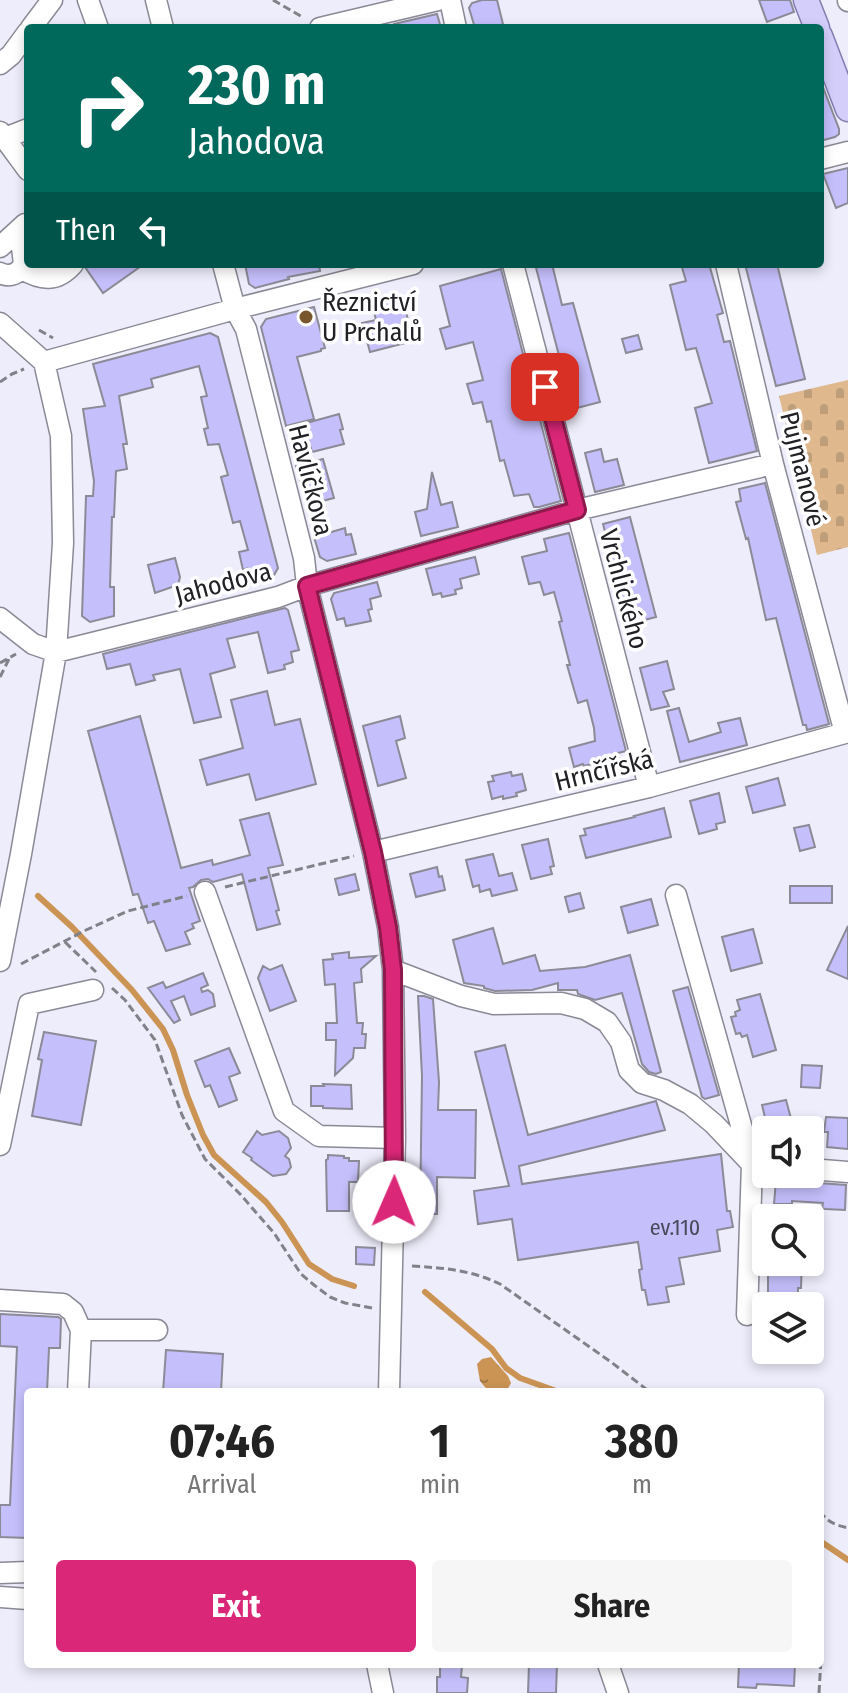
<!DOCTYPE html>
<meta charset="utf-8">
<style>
:root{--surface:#fff;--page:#f6f6f6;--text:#222;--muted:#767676;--accent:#db2777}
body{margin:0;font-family:"Fira Sans Condensed",sans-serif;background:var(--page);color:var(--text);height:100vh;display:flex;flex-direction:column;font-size:30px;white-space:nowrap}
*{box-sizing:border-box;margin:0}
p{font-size:26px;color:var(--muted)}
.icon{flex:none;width:44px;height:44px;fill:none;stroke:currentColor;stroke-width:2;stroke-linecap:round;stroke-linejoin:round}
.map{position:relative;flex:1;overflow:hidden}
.details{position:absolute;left:24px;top:1388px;width:800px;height:280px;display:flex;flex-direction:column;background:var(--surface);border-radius:8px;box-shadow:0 4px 12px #0003}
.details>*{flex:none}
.hud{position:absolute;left:24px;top:24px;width:800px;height:244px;border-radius:8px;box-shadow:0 4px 12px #0003;background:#00695c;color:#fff;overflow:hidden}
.tools{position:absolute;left:752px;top:1116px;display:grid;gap:16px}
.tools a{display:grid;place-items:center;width:72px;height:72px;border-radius:8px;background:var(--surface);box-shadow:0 4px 12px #0003;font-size:40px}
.pin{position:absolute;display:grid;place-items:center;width:68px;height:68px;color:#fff;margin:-34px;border-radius:16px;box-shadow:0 4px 12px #0006}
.me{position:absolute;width:88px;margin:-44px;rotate:1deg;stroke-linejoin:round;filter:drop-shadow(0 0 6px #0008)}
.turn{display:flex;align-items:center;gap:28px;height:168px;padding:0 32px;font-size:36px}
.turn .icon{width:104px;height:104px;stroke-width:2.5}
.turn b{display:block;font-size:56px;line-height:68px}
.then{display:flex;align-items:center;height:76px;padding:0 32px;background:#0003;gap:16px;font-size:30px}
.eta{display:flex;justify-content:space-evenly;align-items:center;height:136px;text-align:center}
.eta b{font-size:48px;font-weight:700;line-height:56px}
.button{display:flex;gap:16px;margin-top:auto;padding:16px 32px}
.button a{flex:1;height:92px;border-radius:8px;background:var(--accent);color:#fff;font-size:32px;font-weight:700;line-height:92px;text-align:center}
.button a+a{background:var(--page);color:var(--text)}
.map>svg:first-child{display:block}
</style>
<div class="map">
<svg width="848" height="1693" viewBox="0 0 848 1693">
<defs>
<pattern id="cemetery-stones" width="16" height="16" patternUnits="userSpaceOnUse" patternTransform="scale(2)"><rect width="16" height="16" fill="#dfb88d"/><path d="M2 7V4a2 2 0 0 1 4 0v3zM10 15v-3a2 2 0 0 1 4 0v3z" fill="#bf9e7a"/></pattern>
<pattern id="water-ripples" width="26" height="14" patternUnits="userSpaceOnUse" patternTransform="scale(2)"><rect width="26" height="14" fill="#cb9454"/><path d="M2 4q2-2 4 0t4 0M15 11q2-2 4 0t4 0" fill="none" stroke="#a47845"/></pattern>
</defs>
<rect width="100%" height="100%" fill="#eeedfb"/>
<path fill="url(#cemetery-stones)" d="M848 380V547L817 555 779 396Z"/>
<path fill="url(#water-ripples)" d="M491 1357 508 1376 511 1383 506 1392H489L480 1381 477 1364 482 1359Z"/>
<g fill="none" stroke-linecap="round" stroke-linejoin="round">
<path stroke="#cb9454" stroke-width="6" d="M38 896 72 927 132 990 163 1029 173 1050 187 1095 203 1135 214 1155 266 1202 282 1222 309 1264 332 1279 354 1286
M425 1292 492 1349 506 1368 520 1378 559 1392
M820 1541 848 1560"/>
</g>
<path fill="#c5bffb" stroke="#8b8a96" stroke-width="2" d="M482 0H497L503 24 497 26 498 28H475L469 8 472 3Z
M759 0H790L794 12 767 22Z
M437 14 441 28H395L394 24Z
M821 82 839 129V134L835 137 820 141Z
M848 168V203L836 208 823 174Z
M86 264H144L103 293 85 267Z
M245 264H319L320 271 288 277 289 279 255 288 249 284Z
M535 264H552L562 305 573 303 600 402 573 409Z
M681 264H709L723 313 717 315 724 342 730 341 757 451 709 463 695 408 712 403 696 348 686 350 670 285 686 281Z
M745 264H777L805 379 776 386Z
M501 269 561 501 539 507H534L529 494 514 496 504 460 500 461 491 421 487 422 482 402 473 404 467 384 483 380 473 342 446 349 440 329 450 326 440 286Z
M402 295 413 341 370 352 362 323 376 320 372 303Z
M314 307 325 348 321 349V351L297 357 314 419 286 426 261 327 266 319Z
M210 333 218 337 278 568 274 575 251 580 248 568 243 570 239 552 248 550 240 521 233 523 221 477 228 475 219 444 208 445 204 429 208 428 201 397 207 396 199 366 151 379 153 387 119 396 127 444H123L127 469 116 471 114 517H112L110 587H114V616L90 622 82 616 86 496H93L94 481 83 409 105 406 93 364Z
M638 335 642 349 626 353 622 339Z
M339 414 343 429 340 430 344 444 312 452 303 424Z
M601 449 604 462 617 459 624 485 595 492 585 453Z
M323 459 334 498 307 505 296 466Z
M432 472 441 505 452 502 458 527 421 536 415 512 427 509Z
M765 483 829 724 807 730 806 725H803L776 618 766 620 748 538 746 539 736 502 741 501 739 489Z
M630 517 656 617 629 624 603 524Z
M345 528 346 535 351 534 356 554 327 561 320 557 314 537Z
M569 533 626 751 618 753 619 757 584 766 583 764 574 767 569 748 595 741 594 728 587 700 578 703 575 693 567 665H570L559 622 562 621 554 592 544 595 540 582 529 584 522 557 547 551 544 539Z
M475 557 479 574 460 579 462 588 455 590 456 594 442 597 441 593 433 595 426 569Z
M175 558 180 577 178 585 155 593 148 565Z
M377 582 381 596 370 599 372 609 368 610 371 621 346 626 344 618 337 620 331 599 334 593Z
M285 608 288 610 299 650 291 652 293 662 284 665 285 669 268 673 258 632 227 639 235 667 210 674 221 717 194 723 180 669 153 675 155 680 136 685 130 664 107 669 103 654Z
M667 661 674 689 663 692 669 706 651 710 640 668Z
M267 691 275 725 300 719 316 784 256 800 249 774 207 785 200 760 243 748 231 700Z
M679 708 689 742 721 732 718 723 740 718 747 745 680 762 667 711Z
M140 716 181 868 212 860 213 865 250 855 240 820 269 813 283 865 268 868 279 910 276 911 280 924 257 930 242 874 213 882 208 879 201 880 193 887 189 888 200 921 192 924 194 928 185 932 190 944 166 951 154 921 148 923 138 894 133 895 88 731Z
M400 716 405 738 396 741 406 778 378 786 363 726Z
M511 772 512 776 522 774 526 790 516 793 517 796 503 799V796L492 799 488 782 494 781 492 776Z
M778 778 785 805 753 813 746 787Z
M719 793 725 822 716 824 717 829 699 834 690 801Z
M664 808 671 837 586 858 580 836 586 835 584 829 635 817 634 816Z
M809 825 815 847 800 851 794 828Z
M548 839 554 866 550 867 552 874 531 879 522 845Z
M493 854 499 876 512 873 517 890 492 896 490 889 480 892 479 885 473 887 466 860Z
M437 867 439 877 442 876 445 890 416 897 410 874Z
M355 874 359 890 339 895 335 879Z
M790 886H832V903H790Z
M580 893 584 908 569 912 565 897Z
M651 899 658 925 628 933 621 907Z
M848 926V979L827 970Z
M493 928 503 964 535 955 540 971 585 967 630 955 661 1072 656 1074 649 1072 642 1064 622 993 595 1000 578 994 577 990H558V983L532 990 495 991 484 988V986L464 983 453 940Z
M753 929 762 963 731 971 722 937Z
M349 952V958L376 956 361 969 362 982 354 983 357 1023H363L362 1034H366L365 1048H354L353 1058 335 1075 336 1040H326V1023H337L335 984 325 985 323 960 333 959 332 954Z
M282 965 296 1001 270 1011 258 978 263 966 270 970Z
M203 973 208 985 201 988 202 992 208 990 213 994 215 1006 191 1015 184 996 171 1001 180 1020 174 1023 148 988 163 982 166 988Z
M688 987 719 1095 705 1099 702 1097 673 991Z
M760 994 776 1050 753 1057 747 1035 742 1037 740 1033 736 1034 731 1017 736 1016 735 1012 740 1010 737 1000Z
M418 996H424L433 999 439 1082 438 1110H476L475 1178 437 1177V1214H420L422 1076Z
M44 1032 96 1041 81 1125 32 1116 42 1060 38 1059Z
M505 1045 528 1135 656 1101 665 1130 519 1166 522 1184 721 1154 727 1211H730L733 1227 717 1230 720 1251 679 1258 684 1284 666 1287 669 1302 648 1305 645 1290H642L639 1270 642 1269 638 1242 518 1260 512 1219 478 1224 474 1191 509 1186 475 1052Z
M229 1048 240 1073 229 1077 237 1100 219 1107 210 1085 205 1087 195 1061Z
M802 1065 822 1066 820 1088 801 1087Z
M323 1084 351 1085 352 1109 323 1108V1106H311V1086H324Z
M786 1100 793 1126 768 1130 762 1105Z
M826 1117 848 1118V1149L827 1147 828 1132H824Z
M257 1131 262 1135 279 1131 288 1138 291 1148 285 1156 289 1159 291 1167 286 1174 273 1176 251 1160 252 1158 243 1152Z
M328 1155 344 1156V1158H349V1161H359L358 1182H349V1211H327L326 1160 328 1159Z
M776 1180 846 1185 845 1210 825 1209 822 1208 823 1203 792 1201V1204H774Z
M356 1247 375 1248 374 1265 356 1264Z
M768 1262H802L801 1288H798V1303L768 1301Z
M0 1314 58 1317 61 1319 60 1348H49L47 1392H28V1538L0 1537V1505H10L17 1347 0 1346Z
M166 1350 223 1354 221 1392H163Z
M529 1664H557L556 1693H528Z
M739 1664H795L794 1686 757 1684 756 1688 738 1687Z
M440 1666H462L461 1677 468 1678 467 1693H437V1677H440Z"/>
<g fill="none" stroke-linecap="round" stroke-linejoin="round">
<g stroke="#8a8995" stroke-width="23">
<path id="minor" d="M88 0 98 28
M156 0 163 28
M450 0 456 28
M848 0V1
M31 28 52 0
M320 28 438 0
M0 64 11 55 28 32
M0 132 28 170
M5 138 28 129
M820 159 848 152
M0 247 25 224
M223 264 235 309 246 329 304 558 307 586 373 852 388 927 393 970 395 1138 389 1392
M513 264 649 787
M22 269C42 281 57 282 73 264
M0 273C10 278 19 274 24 264L21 239 22 227
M0 323 44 362 61 436 63 543 56 652 21 854 0 961
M44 362 235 309 413 264
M0 618 33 644 56 652 278 597 307 586 577 510 773 464
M373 852 649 787 845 733 773 464 726 264
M205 892 284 1111 319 1136 395 1138
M676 895 752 1164 747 1315
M393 970 461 996 494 1004 561 1003 585 1009 607 1022 621 1042 629 1070 642 1083 664 1090 690 1104 714 1124 752 1164 766 1165
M0 1145 29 1004 93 990
M810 1169 848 1172
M0 1300 63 1304 73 1312 81 1330 78 1392
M81 1330H157
M0 1573 28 1572
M0 1597 28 1599
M377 1664 383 1693
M608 1664 618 1693"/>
</g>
<g stroke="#827caf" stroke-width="27">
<path id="major" d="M806 0 817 28
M820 36 848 109"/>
</g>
<path stroke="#81818a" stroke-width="3" stroke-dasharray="8 4" stroke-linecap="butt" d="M273 0 304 18
M39 330 53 338
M0 382 12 374 24 369
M0 663 16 654
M0 677 10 657
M225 887 354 856
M65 942 96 972
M21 964 86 930 128 911 187 896
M112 988 125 1000 155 1040 182 1115 205 1159 240 1194 274 1233 301 1274 314 1285 330 1297 345 1303 372 1308
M412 1266C444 1268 471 1270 500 1284L611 1362 650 1392
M820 1511C827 1522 835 1525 848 1528
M819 1693 822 1642 820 1636"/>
<use href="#minor" stroke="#fff" stroke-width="20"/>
<use href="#major" stroke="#d4cefb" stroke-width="24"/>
</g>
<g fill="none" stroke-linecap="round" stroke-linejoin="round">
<g stroke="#8e194d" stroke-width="20">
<path id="route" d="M394 1202 393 970 388 927 373 852 307 586 577 510 545 387"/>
</g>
<use href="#route" stroke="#db2777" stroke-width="14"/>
</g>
<circle fill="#79572e" stroke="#fff" stroke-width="3" cx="306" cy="317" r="8"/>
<g text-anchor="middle" stroke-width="7" stroke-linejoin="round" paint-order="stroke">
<g font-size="22" fill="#49485a">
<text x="675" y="1235">ev.110</text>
</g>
<g font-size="26" fill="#202025" stroke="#fff" text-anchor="start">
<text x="322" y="311">Řeznictví<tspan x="322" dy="30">U Prchalů</tspan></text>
</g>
<g font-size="26" fill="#202025" stroke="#fff">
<text transform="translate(803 469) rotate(76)" y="9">Pujmanové</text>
<text transform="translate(311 480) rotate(76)" y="9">Havlíčkova</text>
<text transform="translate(223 583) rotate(-15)" y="9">Jahodova</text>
<text transform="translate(624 589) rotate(75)" y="9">Vrchlického</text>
<text transform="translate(604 770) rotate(-14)" y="9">Hrnčířská</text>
</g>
</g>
</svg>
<div class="tools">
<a><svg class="icon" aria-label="sound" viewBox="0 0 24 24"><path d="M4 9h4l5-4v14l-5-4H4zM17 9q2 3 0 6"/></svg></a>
<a><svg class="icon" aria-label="search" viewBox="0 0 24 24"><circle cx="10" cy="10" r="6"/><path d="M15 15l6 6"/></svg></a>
<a><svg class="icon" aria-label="layers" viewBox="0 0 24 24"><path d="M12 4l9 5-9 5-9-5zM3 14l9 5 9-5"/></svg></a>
</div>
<div class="pin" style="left:545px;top:387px;background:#d93025"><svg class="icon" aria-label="arrive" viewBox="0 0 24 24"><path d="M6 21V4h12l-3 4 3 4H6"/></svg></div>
<svg class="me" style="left:394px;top:1202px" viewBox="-20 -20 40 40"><circle r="19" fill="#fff"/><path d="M0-13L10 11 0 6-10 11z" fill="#db2777"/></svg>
<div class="hud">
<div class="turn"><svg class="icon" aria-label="right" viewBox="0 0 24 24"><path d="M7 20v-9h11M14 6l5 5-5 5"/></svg><div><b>230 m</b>Jahodova</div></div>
<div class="then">Then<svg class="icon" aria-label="left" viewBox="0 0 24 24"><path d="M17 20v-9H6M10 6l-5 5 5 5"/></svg></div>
</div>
<section class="details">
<div class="eta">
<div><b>07:46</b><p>Arrival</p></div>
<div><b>1</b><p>min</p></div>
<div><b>380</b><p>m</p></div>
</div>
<div class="button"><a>Exit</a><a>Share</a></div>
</section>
</div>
